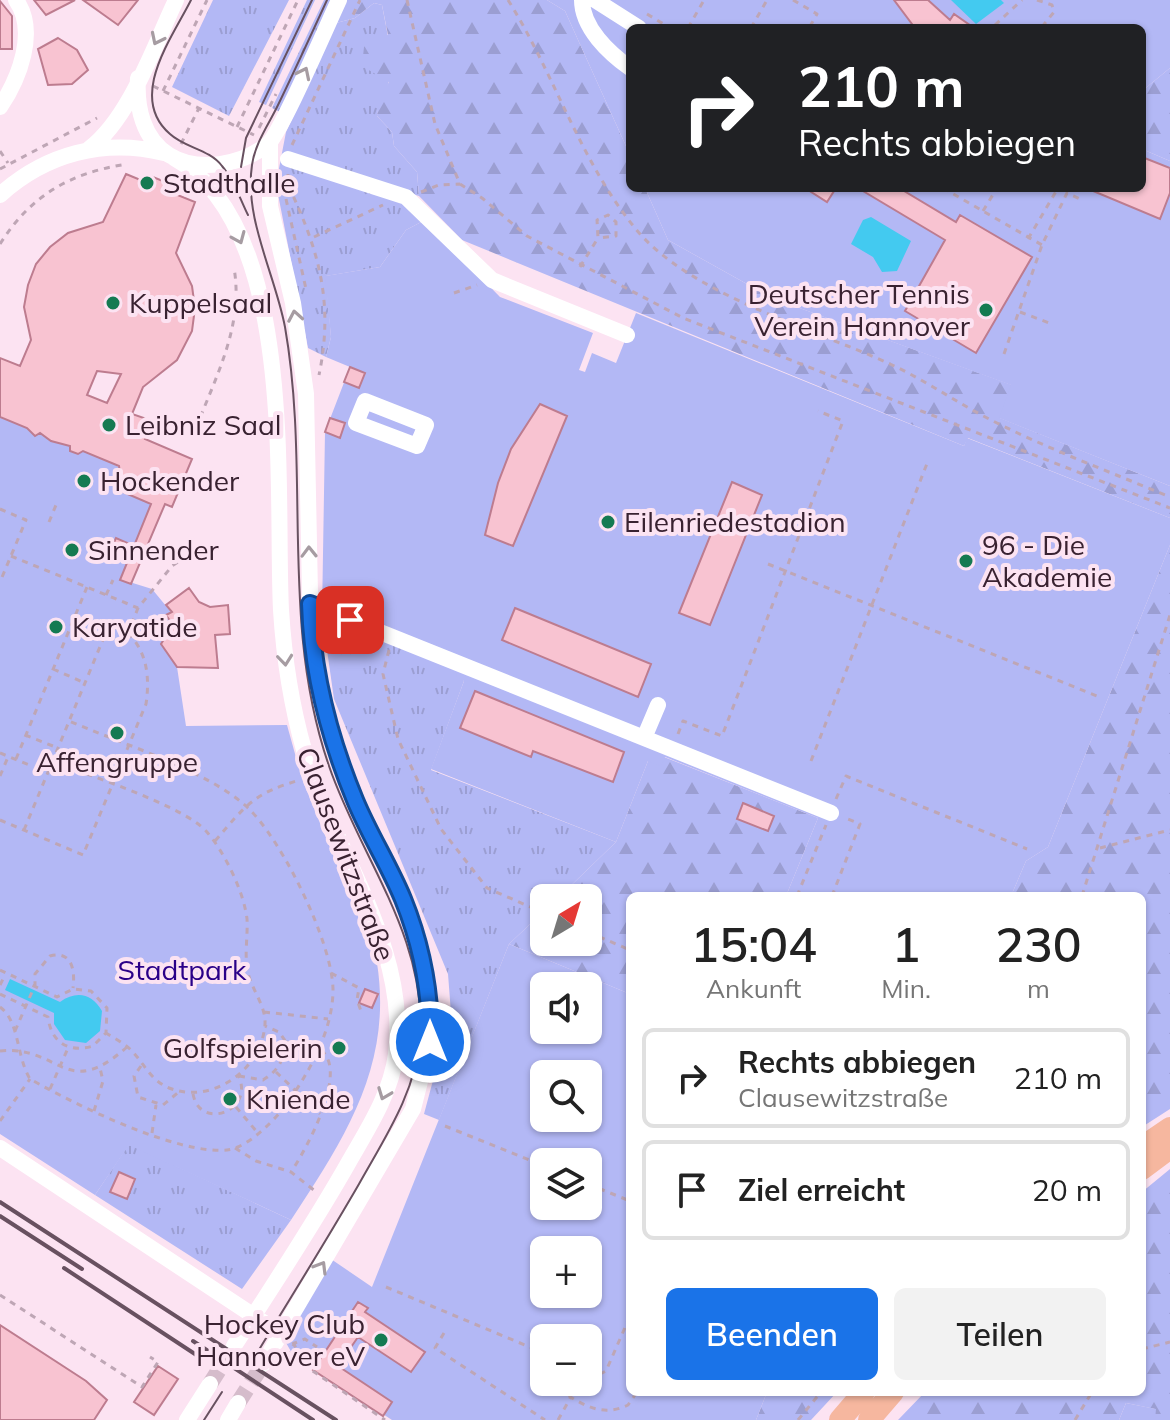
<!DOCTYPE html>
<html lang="de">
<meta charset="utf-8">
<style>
:root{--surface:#fff;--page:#f2f2f2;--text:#222;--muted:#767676;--line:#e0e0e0;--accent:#1a73e8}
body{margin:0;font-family:Mulish,sans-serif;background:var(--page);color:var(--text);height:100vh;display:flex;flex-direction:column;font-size:30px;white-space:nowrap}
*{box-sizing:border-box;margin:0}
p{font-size:26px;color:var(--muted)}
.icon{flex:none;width:44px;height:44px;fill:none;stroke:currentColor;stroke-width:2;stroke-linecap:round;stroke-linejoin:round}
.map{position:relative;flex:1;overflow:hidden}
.side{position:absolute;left:626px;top:892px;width:520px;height:504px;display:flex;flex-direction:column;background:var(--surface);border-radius:12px;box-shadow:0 2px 6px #0004}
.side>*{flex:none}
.top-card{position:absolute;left:626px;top:24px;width:520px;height:168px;border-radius:12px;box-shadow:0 2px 6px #0004;background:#202124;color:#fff;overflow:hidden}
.needle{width:52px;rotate:38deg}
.controls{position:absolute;left:530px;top:884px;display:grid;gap:16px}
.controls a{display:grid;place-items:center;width:72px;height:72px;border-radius:12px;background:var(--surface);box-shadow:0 2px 6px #0004;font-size:40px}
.pin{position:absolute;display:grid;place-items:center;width:68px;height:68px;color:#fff;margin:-34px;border-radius:16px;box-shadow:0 4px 12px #0006}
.me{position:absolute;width:88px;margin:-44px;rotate:0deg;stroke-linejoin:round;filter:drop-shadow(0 0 6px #0008)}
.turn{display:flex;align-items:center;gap:28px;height:168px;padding:0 40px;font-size:36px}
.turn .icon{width:104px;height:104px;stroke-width:2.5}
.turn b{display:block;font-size:56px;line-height:68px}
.eta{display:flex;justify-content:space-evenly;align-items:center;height:136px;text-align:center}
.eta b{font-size:48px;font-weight:600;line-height:56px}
.cta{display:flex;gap:16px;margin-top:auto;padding:16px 40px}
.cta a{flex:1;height:92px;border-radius:12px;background:var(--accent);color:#fff;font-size:32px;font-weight:600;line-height:92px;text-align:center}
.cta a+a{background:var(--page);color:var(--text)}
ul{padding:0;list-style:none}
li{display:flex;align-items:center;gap:24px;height:100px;margin:0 16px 12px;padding:0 24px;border:4px solid var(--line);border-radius:12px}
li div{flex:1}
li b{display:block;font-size:30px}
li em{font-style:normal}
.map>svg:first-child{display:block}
</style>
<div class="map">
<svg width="1170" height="1420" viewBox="0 0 1170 1420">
<defs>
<pattern id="grass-tufts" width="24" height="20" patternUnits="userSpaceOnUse" patternTransform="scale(2)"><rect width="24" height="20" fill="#b3b8f5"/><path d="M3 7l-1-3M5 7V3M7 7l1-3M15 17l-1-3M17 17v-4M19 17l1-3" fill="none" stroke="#9b9ed2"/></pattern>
<pattern id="forest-firs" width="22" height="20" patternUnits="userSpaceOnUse" patternTransform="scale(2)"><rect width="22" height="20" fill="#b3b8f5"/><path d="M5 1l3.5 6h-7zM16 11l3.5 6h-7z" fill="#9b9ed2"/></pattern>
</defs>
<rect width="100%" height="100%" fill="#fce3f2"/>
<path fill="url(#grass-tufts)" d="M213 0H289L229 116 172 87Z
M307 0H315L266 105 259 102Z
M324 0H332L280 112 272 108Z
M374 3 382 5C386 28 394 57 389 81 386 94 378 101 377 116L392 132 394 146 417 172 419 196 298 159 403 201 425 220 406 230 380 267 326 276 331 337 326 357 308 348 276 184 286 132 336 23 355 18Z
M322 615 455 668 464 681 431 770 616 842 558 898H544V911L509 944 439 1120 424 1114 451 1013 448 974 334 699Z
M129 1144 291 1220 242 1289 95 1195Z"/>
<path fill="url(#forest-firs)" d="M347 0H547L565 11 630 155V188H645L668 240 772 298 1012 385 1000 418 1170 486V518L968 438 964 446 462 240 419 196 417 172 394 146 392 132 377 116 378 100 389 82 362 66 364 47 375 36 388 35 382 5 374 3 355 18 336 23Z
M1170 68V161L1142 149V91Z
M1170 545V1109L1142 1127V896H1011L1026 861 1048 847Z
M664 757 818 818 786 896H630V994L509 944 544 911V942H588V898H558L616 842 648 761Z
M1170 1169V1420H1155V1409L1126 1403 1119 1420H898L925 1392H1142V1192Z
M767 1392H837L811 1420H756Z"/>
<path fill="#b3b8f5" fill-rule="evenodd" d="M547 0H1170V68L1142 91V28H630V155L565 11Z
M1142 149 1170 161V486L999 418 1011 385 772 298 668 240 645 188H1142Z
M425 220 500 297 593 333 579 370 585 372 592 353 616 363 636 313 964 446 967 438 1170 518V545L1048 847 1026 861 1011 896H786L818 818 665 757 661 766 648 761 616 842 431 769 464 681 457 677 455 668 322 615 325 432 350 367 326 357 331 337 325 276 380 267 406 230Z
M0 417 27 428 35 436 40 433 51 441 70 445 71 451C106 450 130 475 153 499L120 579 152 589 171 612 167 615 173 625 161 645 177 667 186 726 287 725 302 779 377 963C393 1065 345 1138 291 1220L129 1145 95 1195 0 1134Z
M509 944 630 994V1392H767L756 1420H392L293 1355 281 1334 328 1257 372 1287ZM544 986H588V1030H544ZM544 1074H588V1118H544ZM544 1162H588V1206H544ZM544 1250H588V1294H544ZM544 1338H588V1382H544Z
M1126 1403 1156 1409 1155 1420H1119Z"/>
<path fill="#43caf0" d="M951 0H1001L1004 3 976 24Z
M871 217 911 241 897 271 882 272 873 257 851 244 863 220Z
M10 979 60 1002C77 990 92 994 102 1011L100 1031 86 1043 65 1040 54 1024V1013L5 990Z"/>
<path fill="#f8c3d1" stroke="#bd7c8f" stroke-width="2" fill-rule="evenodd" d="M34 0H75L46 15Z
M83 0H138L118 25Z
M894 0H928L950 20 954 14 974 28H915Z
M0 1 12 16V49H0Z
M58 38 77 50 88 70 72 84 48 85 38 49Z
M1142 157 1170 168V193L1160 219 1086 188H1142Z
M126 174 150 184 153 177 173 185 170 192 195 202 176 253 192 286 195 308 192 331 177 360 143 387 132 414 144 418 139 429 148 433 145 439 192 459 172 507 165 504 131 584 120 580 129 558 111 549 116 538 134 546 151 504 123 492 119 466 83 451 78 454 70 451V446L51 441 40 433 35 436 27 428 0 417V358L20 366 31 340 24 307 28 285 36 264 50 247 68 233 103 222ZM97 371 121 374 107 403 87 395Z
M805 188H836L827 202Z
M858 188H899L956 222 960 215 1032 257 976 353 905 311 945 240Z
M350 367 365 373 359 388 344 382Z
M540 404 567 416 513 546 485 535 498 483 511 449Z
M330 418 345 423 340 438 325 432Z
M732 482 762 495 710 625 679 613Z
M189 588 199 602 210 607 228 605 230 634 215 635 218 668 177 667 161 644 173 625 166 615 172 612 166 605Z
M515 608 651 664 638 697 502 640Z
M475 691 624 752 613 782 533 751 531 757 460 728Z
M743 803 774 816 768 831 737 819Z
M365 989 378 994 372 1008 359 1003Z
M119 1172 135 1179 127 1199 110 1192Z
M358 1302 368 1308 365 1312 425 1352 411 1372 358 1337 338 1366 392 1402 383 1416 313 1370Z
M0 1325 86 1381 107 1400 94 1420H0Z
M158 1366 178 1379 154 1415 134 1402Z"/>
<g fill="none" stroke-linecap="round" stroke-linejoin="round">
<path stroke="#d5bccb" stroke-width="16" stroke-dasharray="16 8" stroke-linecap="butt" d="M210 1384 234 1346
M238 1403 263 1364"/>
<path stroke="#bea6b5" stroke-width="3" stroke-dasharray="6 6" stroke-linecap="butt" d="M407 0 435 124 460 184 482 198 527 236 683 318 1170 508
M508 0C554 73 580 161 635 228 688 294 814 329 890 364 927 381 960 405 997 423 1053 451 1113 473 1170 497
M793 0 817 14 809 28
M1037 0 1052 5 1054 12 1041 28
M647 14 670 28
M995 25 1022 0
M688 28 704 0
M751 28 767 0
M153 86 254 135
M163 91 207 0
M237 127 298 0
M259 128 276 94
M181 144 199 108
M292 145 360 0
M0 151 8 163
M0 169 97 118
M288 174V185C319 250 334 303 319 375
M943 188 1042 245
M421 192 439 185 460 184
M286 199 306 289
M983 211 997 188
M314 237 383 205
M1028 239 1058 188
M0 244C31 195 70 173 127 164
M580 267 598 238 597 220 608 215 616 222V236L598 238
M454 293 477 285
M1020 312 1052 324
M1004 354 1042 245 1067 193 1084 201
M196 428C216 376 244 325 234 268
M0 509 26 520 0 582
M49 522 56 505
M11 556 138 608 172 566 191 553
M768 564 1097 696
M106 595 113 580
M389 650 383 674 398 739 441 829 487 888 544 913
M53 669 85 683
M678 734 683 721 722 736 843 421 818 411
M25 735 58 748
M0 753 32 766
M16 759 87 587
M53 761C89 776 182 805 206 831 224 851 244 892 247 919 248 937 244 955 248 973 252 990 266 1006 265 1024 262 1070 212 1105 169 1088 150 1080 144 1063 131 1050 124 1043 114 1038 106 1033
M811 761 928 461
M0 776 8 757
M836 799 846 776 1027 849
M0 820 83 855 146 704C150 677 147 652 128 633
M24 830 109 625 128 633 138 608
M215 841C246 805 254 793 300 780
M1100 848 1170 830
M797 896 826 825
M832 896 860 824 843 817
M1082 896 1170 615
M588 932 630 950
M0 970 57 997 73 989 91 991 107 1008 106 1033 93 1046C69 1053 51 1043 48 1017L0 994
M331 973 359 988 357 1000 361 1011
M0 985 3 979
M0 1007C20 1022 16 1056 30 1079 74 1104 177 1155 227 1150 248 1148 276 1119 288 1102 310 1071 332 1031 333 992 334 945 282 840 248 808 209 771 120 743 69 721
M264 1012 328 1019
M15 1031 35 985V974L50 956C73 950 75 972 73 988
M286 1042C297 1044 314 1044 322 1051 348 1073 306 1150 291 1172
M0 1051C61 1045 65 1102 127 1047
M141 1066 134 1076 138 1097 163 1105 180 1091
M276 1072 320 1114
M239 1076 263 1080C279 1070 283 1061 286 1042L279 1032 265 1026
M50 1089 68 1048
M193 1094C200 1132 256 1110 238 1075
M236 1107 257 1132
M94 1111 103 1081 100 1068
M0 1121 30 1079
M445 1126 544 1166
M152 1133 156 1105
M235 1148 256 1161 291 1172 315 1191
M588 1184 630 1201
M386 1287 544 1353
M0 1295 142 1387 158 1362 150 1357
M444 1333 435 1348 545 1420
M293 1342 304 1365 385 1420
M1142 1349 1170 1342
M286 1356 295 1343 305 1339 317 1347
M588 1371 600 1374 606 1371 630 1316
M536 1373 544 1379
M549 1382C574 1399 597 1420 628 1405L637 1392
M558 1420 571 1397
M798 1420 821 1392
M1075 1420 1092 1392"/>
<path stroke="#fff" stroke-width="16" d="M582 0C582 28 609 53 630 68
M595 0 639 28
M138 78C136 107 143 139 169 155 198 173 242 165 268 144 281 133 328 23 339 0
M0 107C19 79 38 31 16 0
M89 149C130 118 154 46 176 0
M174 158C298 226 275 489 281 610 284 658 291 704 304 750 333 851 409 945 396 1054 391 1093 369 1127 350 1160 314 1224 274 1284 234 1346
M288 159 406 197 492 280 627 335
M0 195C45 154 104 138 164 153
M365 401 426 425 417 446 356 423Z
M310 604 831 813
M644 738 658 705
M0 1148 281 1334
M263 1364 413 1109 430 1042V1002L421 951 403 898 356 804 335 749 311 644 306 394 293 303 270 206V143
M187 1420 210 1384
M228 1420 238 1403"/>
<path stroke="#f6b79f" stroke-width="22" d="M1142 1147 1170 1128
M1142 1169 1170 1148
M840 1420 864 1392
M869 1420 893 1392"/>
<path stroke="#685160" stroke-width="2" d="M191 0C172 38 127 97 170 134 185 148 209 149 222 166 234 180 240 199 248 215
M241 167 246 138 312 0
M254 1358C289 1300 325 1243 359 1184 384 1139 416 1092 420 1038 427 937 360 857 329 766 279 621 311 475 285 327 275 274 244 219 252 165 255 143 269 124 278 105 295 70 311 35 327 0
M204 1420 222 1392"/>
<path stroke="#685160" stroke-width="4" d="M0 1202 336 1420
M0 1216 82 1269
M64 1268 201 1358
M193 1341 313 1420"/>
</g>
<defs><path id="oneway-chevron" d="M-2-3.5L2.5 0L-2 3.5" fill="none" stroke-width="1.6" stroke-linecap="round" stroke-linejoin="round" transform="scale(2)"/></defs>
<g stroke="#a69ca2">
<use href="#oneway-chevron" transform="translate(157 39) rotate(116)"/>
<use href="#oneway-chevron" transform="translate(304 73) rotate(-64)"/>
<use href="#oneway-chevron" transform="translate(239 238) rotate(67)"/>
<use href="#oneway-chevron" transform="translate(295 316) rotate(-100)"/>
<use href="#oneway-chevron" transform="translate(309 552) rotate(-91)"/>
<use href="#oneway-chevron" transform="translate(285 660) rotate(84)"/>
<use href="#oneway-chevron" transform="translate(384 1094) rotate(111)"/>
<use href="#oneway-chevron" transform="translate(321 1267) rotate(-59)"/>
</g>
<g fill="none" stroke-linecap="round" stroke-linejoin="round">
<g stroke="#114b97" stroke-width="20">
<path id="route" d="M350 620 310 604C312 673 329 737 355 800 369 834 389 865 403 899 422 946 431 991 430 1042"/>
</g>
<use href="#route" stroke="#1a73e8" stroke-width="14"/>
</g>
<g fill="#157a52" stroke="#fce3f2" stroke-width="3">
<circle cx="147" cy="183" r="8"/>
<circle cx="113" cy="303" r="8"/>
<circle cx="986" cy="310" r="8"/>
<circle cx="109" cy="425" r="8"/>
<circle cx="84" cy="481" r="8"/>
<circle cx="608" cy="522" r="8"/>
<circle cx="72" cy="550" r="8"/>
<circle cx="966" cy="561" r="8"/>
<circle cx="56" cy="627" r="8"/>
<circle cx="117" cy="733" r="8"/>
<circle cx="339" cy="1048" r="8"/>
<circle cx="230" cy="1099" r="8"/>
<circle cx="381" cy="1340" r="8"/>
</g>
<g text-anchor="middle" stroke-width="8" stroke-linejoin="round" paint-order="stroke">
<g font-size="28" fill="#392231" stroke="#fce3f2" text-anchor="start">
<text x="163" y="193">Stadthalle</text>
<text x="970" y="304" text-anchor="end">Deutscher Tennis<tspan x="970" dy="32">Verein Hannover</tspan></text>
<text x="129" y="313">Kuppelsaal</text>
<text x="125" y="435">Leibniz Saal</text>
<text x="100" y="491">Hockender</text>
<text x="624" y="532">Eilenriedestadion</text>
<text x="982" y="555">96 - Die<tspan x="982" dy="32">Akademie</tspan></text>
<text x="88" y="560">Sinnender</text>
<text x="72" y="637">Karyatide</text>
<text x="117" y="772" text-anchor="middle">Affengruppe</text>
<text x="323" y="1058" text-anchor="end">Golfspielerin</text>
<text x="246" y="1109">Kniende</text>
<text x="365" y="1334" text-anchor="end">Hockey Club<tspan x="365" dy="32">Hannover eV</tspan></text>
</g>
<g font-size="28" fill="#392231" stroke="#fce3f2">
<text transform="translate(346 854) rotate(69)" y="10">Clausewitzstraße</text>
</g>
<g font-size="28" fill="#2a0088" stroke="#fce3f2">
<text x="182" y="980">Stadtpark</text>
</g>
</g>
</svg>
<div class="controls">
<a><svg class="needle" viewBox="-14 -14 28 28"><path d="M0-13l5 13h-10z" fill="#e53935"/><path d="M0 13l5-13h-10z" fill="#767676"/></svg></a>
<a><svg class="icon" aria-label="sound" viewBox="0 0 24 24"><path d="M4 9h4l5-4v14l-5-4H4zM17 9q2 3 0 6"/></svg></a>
<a><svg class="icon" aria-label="search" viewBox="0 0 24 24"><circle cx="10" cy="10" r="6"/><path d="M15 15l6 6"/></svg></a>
<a><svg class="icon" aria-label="layers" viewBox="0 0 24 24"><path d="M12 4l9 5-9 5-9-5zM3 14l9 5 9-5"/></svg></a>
<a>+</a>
<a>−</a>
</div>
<div class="pin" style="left:350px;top:620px;background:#d93025"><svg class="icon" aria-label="arrive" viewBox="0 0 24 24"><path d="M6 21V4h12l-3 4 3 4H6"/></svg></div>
<svg class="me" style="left:430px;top:1042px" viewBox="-20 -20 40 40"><circle r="17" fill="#1a73e8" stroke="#fff" stroke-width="3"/><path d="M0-11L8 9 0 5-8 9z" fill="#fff"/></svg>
<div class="top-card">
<div class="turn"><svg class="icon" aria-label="right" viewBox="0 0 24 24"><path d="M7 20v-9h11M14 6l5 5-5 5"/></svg><div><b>210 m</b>Rechts abbiegen</div></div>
</div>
<section class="side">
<div class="eta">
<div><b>15:04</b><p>Ankunft</p></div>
<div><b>1</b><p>Min.</p></div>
<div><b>230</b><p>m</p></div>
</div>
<ul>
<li><svg class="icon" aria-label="right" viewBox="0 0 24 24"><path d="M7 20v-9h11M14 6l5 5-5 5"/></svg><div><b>Rechts abbiegen</b><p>Clausewitzstraße</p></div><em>210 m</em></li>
<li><svg class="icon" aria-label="arrive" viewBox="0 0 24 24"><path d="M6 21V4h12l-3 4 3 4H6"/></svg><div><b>Ziel erreicht</b></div><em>20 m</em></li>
</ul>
<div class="cta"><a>Beenden</a><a>Teilen</a></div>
</section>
</div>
